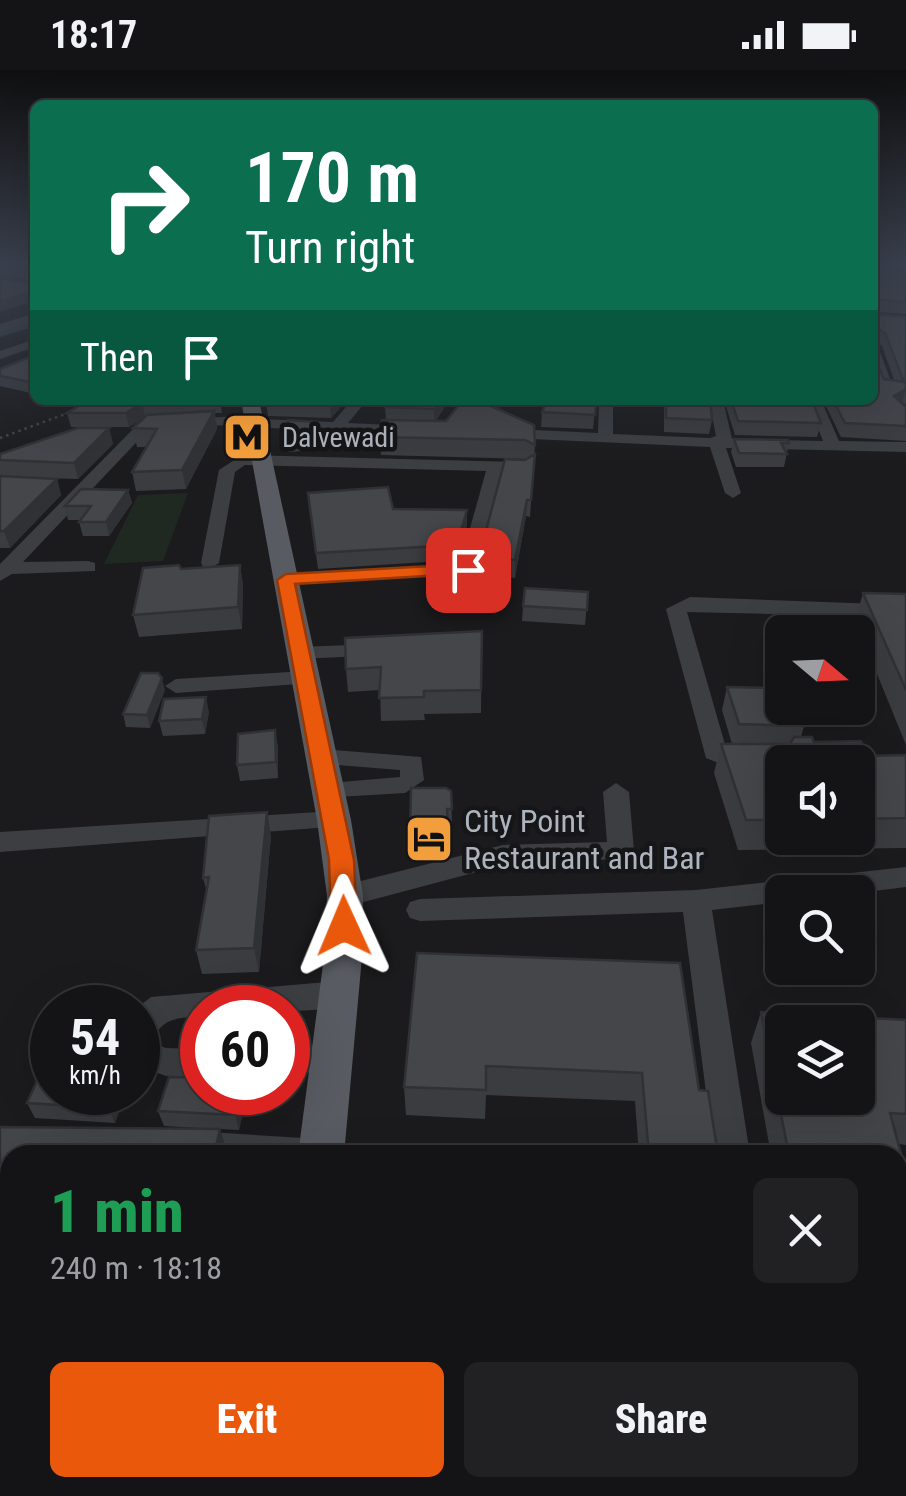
<!DOCTYPE html>
<meta charset="utf-8">
<style>
:root{--surface:#141416;--page:#212123;--text:#f1f3f6;--muted:#9d9ea1;--line:#333335;--accent:#ea580c}
body{margin:0;font-family:"Roboto Condensed",sans-serif;background:var(--page);color:var(--text);height:100vh;display:flex;flex-direction:column;font-size:38px;white-space:nowrap}
*{box-sizing:border-box;margin:0}
p{font-size:32px;color:var(--muted)}
.icon{flex:none;width:55px;height:55px;fill:none;stroke:currentColor;stroke-width:2;stroke-linecap:round;stroke-linejoin:round}
.map{position:relative;flex:1;overflow:hidden}
.sheet{position:absolute;left:0px;top:1075px;width:908px;height:352px;display:flex;flex-direction:column;background:var(--surface);border-radius:30px 30px 0 0;box-shadow:0 10px 40px #0002,0 0 0 2px var(--line)}
.sheet>*{flex:none}
.hud{position:absolute;left:30px;top:30px;width:848px;height:305px;border-radius:15px;box-shadow:0 10px 40px #0002,0 0 0 2px var(--line);background:#0b6e4f;color:#fff;overflow:hidden}
.needle{width:65px;rotate:109deg}
.buttons{position:absolute;left:765px;top:545px;display:grid;gap:20px}
.buttons a{display:grid;place-items:center;width:110px;height:110px;border-radius:15px;background:var(--surface);box-shadow:0 10px 40px #0002,0 0 0 2px var(--line);font-size:50px}
.speed{position:absolute;left:30px;top:915px;display:flex;gap:20px;font-size:50px;font-weight:700;text-align:center}
.speed>*{display:grid;place-content:center;width:130px;height:130px;border-radius:50%;background:var(--surface);box-shadow:0 10px 40px #0002,0 0 0 2px var(--line);line-height:1}
.speed small{font-size:25px;font-weight:400}
.speed .limit{border:15px solid #d22;background:#fff;color:#111}
.pin{position:absolute;display:grid;place-items:center;width:85px;height:85px;color:#fff;margin:-42px;border-radius:20px;box-shadow:0 5px 15px #0006}
.me{position:absolute;width:110px;margin:-55px;rotate:359deg;stroke-linejoin:round;filter:drop-shadow(0 0 8px #0008)}
.turn{display:flex;align-items:center;gap:35px;height:210px;padding:0 50px;font-size:45px}
.turn .icon{width:130px;height:130px;stroke-width:2.5}
.turn b{display:block;font-size:70px;line-height:85px}
.then{display:flex;align-items:center;height:95px;padding:0 50px;background:#0003;gap:20px;font-size:38px}
.round{display:grid;place-items:center;flex:none;width:105px;height:105px;border-radius:15px;background:var(--page)}
.overview{display:flex;align-items:center;justify-content:space-between;height:170px;padding:0 50px}
h1{font-size:60px;font-weight:800;line-height:75px;color:#1e9e55}
.button{display:flex;gap:20px;margin-top:auto;padding:20px 50px}
.button a{flex:1;height:115px;border-radius:15px;background:var(--accent);color:#fff;font-size:40px;font-weight:800;line-height:115px;text-align:center}
.button a+a{background:var(--page);color:var(--text)}
.status{display:flex;justify-content:space-between;align-items:center;height:70px;padding:0 50px;background:var(--surface);direction:ltr}
.status svg{height:28px;fill:currentColor}
.map>svg:first-child{display:block}
</style>
<div class="status"><b>18:17</b><svg viewBox="0 0 49 12"><path d="M0 12V9h3v3zM5 12V6h3v6zM10 12V3h3v9zM15 12V0h3v12zM26 1h20v11H26zM47 4h2v5h-2z"/></svg></div>
<div class="map">
<svg width="906" height="1426" viewBox="0 0 906 1426">
<rect width="100%" height="100%" fill="#1b1b1d"/>
<path fill="#202921" d="M188 423 163 491 104 494 138 425Z"/>
<g fill="none" stroke-linecap="round" stroke-linejoin="round">
<path fill="#303c42" fill-rule="evenodd" d="M35 248V256L0 267V259Z"/>
<path stroke="#424549" stroke-width="2.5" stroke-dasharray="2.5 4" stroke-linecap="butt" d="M0 368 68 343"/>
<path fill="#3c3e42" fill-rule="evenodd" d="M35 243V251L0 262V254Z
M35 269V277L0 289V281Z
M872 273 878 277 896 324 884 321 872 294Z
M352 330H367L348 353 414 356 422 361 414 366 254 357 247 354 149 359 23 492 88 491 95 493V501L12 504 0 511V494L140 352 254 345 261 349 333 352Z
M451 330H470L535 360 598 363 599 330H613V364L710 368 716 366 709 330H723L732 369 823 371 807 330H821L839 371 906 372V382L726 378 741 423 733 428 725 423 710 377 532 369Z
M242 385 524 392 532 397 524 402 502 401 475 503 286 515 276 509 279 505 460 494 486 401 245 395 235 402 219 493 210 499 203 497 201 493 219 400Z
M690 527 906 535V547L687 542 726 678 732 681 822 684 831 686 834 692H782V699L728 697 706 688 666 539Z
M375 574 383 575 386 580 383 585 300 589 289 583 300 577Z
M305 601 313 603 316 608 313 613 176 623 165 616 176 609Z
M321 679 421 687 424 710 405 723 320 728 316 722 329 713 400 707V700L312 693 309 687 312 681Z
M616 713 629 722 634 781 631 788 503 795 345 837 335 834 331 826 335 818 345 815 503 775 607 772 603 722Z
M334 741 343 744 347 750 343 756 0 782V762Z
M906 797V817L858 823 782 822V832L712 840 750 1085H714L683 842 420 851 410 848 406 840 410 832 420 829 696 820Z
M339 911 350 915 354 924 350 933C310 947 247 938 202 938V946C178 948 161 947 152 973L166 978 202 979V1007L166 1006 138 996 137 938 151 927Z
M332 974 344 978 348 988 344 998 288 1005V977Z
M193 1061 303 1068 316 1073 321 1085H178L175 1078 181 1066Z
M0 1214 10 1215V1255L0 1254Z
M0 1380 10 1381V1418L26 1419 10 1425 0 1424Z
M141 1418H260L263 1425 144 1426Z
M758 1418H802L803 1426H759Z"/>
<path fill="#585b61" fill-rule="evenodd" d="M241 330H259L351 750 363 826 362 887 344 1085H298L324 887 327 826 317 750Z
M213 1418H329L328 1426H212Z"/>
</g>
<path fill="#3b3c40" fill-rule="evenodd" d="M0 194H35V211L0 207Z
M872 194H906V199L874 198 906 201V244L875 242V244L906 247V335L902 332 906 337V371L841 367 823 330H872L884 309 894 310 882 276 873 270Z
M35 285V324L0 316V299Z
M89 330H220L222 343H215L217 359 186 419 136 421 132 402 146 377H137L133 358 144 348 129 357H71L67 343Z
M347 330 331 348 268 346 266 332Z
M449 330 436 351H446L463 330 535 375 530 447 526 446 515 508 478 504 479 487 526 389 381 385 380 367 386 350 385 337Z
M479 330H518V331L497 338Z
M596 330 593 359 541 357 542 342Z
M615 330H710L712 350 709 364 664 362V337L617 334Z
M724 330H812L821 353 817 367 735 365Z
M316 352 317 380 288 382 287 369Z
M109 358 113 374 78 409 5 407 57 409 61 425 10 478H0V384Z
M734 369 789 373 784 397H736L731 382Z
M128 420 132 433 109 466H83L79 452 81 450H68L65 436Z
M308 423 393 439 467 440V455L457 490 318 499Z
M240 495 243 516 242 559 139 567 133 545Z
M588 522 585 555 522 551 523 536Z
M863 523 906 524V675L855 550Z
M482 561 481 643 424 644 425 650 381 651 380 620 348 622 346 599Z
M727 617 804 656 801 667 868 686 906 685V778L738 780 714 703 721 674H732L722 640ZM782 692H858V768H782Z
M165 620 150 658 126 657 123 644Z
M209 642 205 664 163 666 159 651Z
M278 676V708L240 711 237 695Z
M451 721 452 755H447L448 784 411 785 410 769Z
M271 765 259 902 202 904 196 880 207 822 203 808Z
M417 883 699 1020 718 1085H639L635 1031 486 1025 485 1049 406 1045 404 1017Z
M761 942 906 950V1075L899 1074 906 1426H832L831 1418H898V1085H771L751 973Z
M126 1022 115 1053 35 1048 27 1033Z
M202 1022H246L247 1026 239 1060 220 1059 228 1085H10V1214L0 1211V1057L217 1059 164 1056 158 1041Z"/>
<path fill="#303134" d="M35 221V231L0 242V231Z
M906 319 902 332 894 326Z
M334 330H347L331 348 330 334Z
M440 330H449L434 353V339Z
M497 330H518V331L497 338Z
M142 333 145 347 129 357 126 343Z
M214 341 217 359 186 419 182 400Z
M109 358 113 374 78 409 74 393Z
M57 409 61 425 10 478 4 461Z
M128 420 132 433 109 466 106 452Z
M527 430 526 446 515 508V490Z
M467 440V455L457 490V475Z
M240 495 243 516 242 559 238 537Z
M162 608 165 620 150 658 147 645Z
M206 627 209 642 205 664 202 649Z
M275 660 278 676V708L276 692Z
M267 742 271 765 259 902 254 878Z
M114 1022H126L115 1053 108 1038Z
M240 1022H246L247 1026 239 1060 235 1045Z
M220 1059 228 1085H214Z"/>
<path fill="#45464a" stroke="#303134" stroke-width="2.5" fill-rule="evenodd" d="M0 194H35V202L0 197Z
M872 194 875 199 906 201V232L873 229 875 244 906 247V319L894 326 906 337V356L845 353 833 330H872V283L884 309 904 312 885 263 875 257 872 275Z
M0 208 32 214 35 211V221L0 231Z
M35 285V313L0 306V299Z
M89 330H205L142 333 126 343H67Z
M268 330H334L330 334 266 332Z
M386 330H440L434 339 385 337Z
M463 330H477L534 355 535 375 525 370 380 367 382 350 446 351Z
M547 330H596L595 345 542 342Z
M666 330H710L712 350 666 348Z
M731 330H812L821 353 738 351Z
M214 341 182 400 132 402 157 359 133 358 147 345Z
M288 350 316 352V368L287 369Z
M78 358H109L74 393 0 390V384Z
M734 369 788 370 789 373H781L787 384 739 383Z
M535 384 531 430H527L515 490 479 487 505 389 525 390Z
M0 406 57 409 4 461H0Z
M388 417 393 439 467 440 457 475 316 483 308 423Z
M81 419 128 420 106 452H79L91 436H65Z
M179 495 181 499 240 495 238 537 133 545 143 498Z
M525 518 588 522 587 540 523 536Z
M863 523 906 524V620Z
M482 561 481 620 424 621V627L379 628 381 597 346 599 345 568Z
M141 603H158L162 608 147 645 123 644Z
M727 617 782 618V638H796L804 656 739 654Z
M206 627 202 649 159 651 164 629Z
M275 660 276 692 237 695 238 664Z
M794 667H812L814 672 861 671 868 686 906 685V748L858 749V692H782V750H746L721 674H790Z
M411 718H446L451 721 452 739H447L448 768 410 769Z
M267 742 254 878 196 880 209 807 203 808 209 746Z
M417 883 680 893 699 1020 708 1021 718 1085H649L642 1003 486 996V1020L404 1017Z
M761 942 906 950V1044L890 1043 906 1102V1426H855L854 1418H898V1085H789ZM782 952H858V1028H782Z
M50 982H52V1022H114L108 1038 27 1033Z
M169 1007 202 1008V1022H240L235 1045 158 1041Z
M0 1057 220 1059 214 1085H10V1190L0 1189Z"/>
<linearGradient id="sky" x2="0" y2="1"><stop stop-color="#0f0f10"/><stop offset="0.49" stop-color="#393f4c"/><stop offset="1" stop-color="#393f4c" stop-opacity="0"/></linearGradient>
<rect width="906" height="394" fill="url(#sky)"/>
<path fill="#ea580c" stroke="#983908" stroke-width="2.5" d="M468 494 477 500 475 503 295 514 354 790 357 856 353 864 344 867 334 864 331 856 329 790 277 510 286 504Z"/>
<defs>
<g id="metro-square" transform="scale(2.5)"><rect x="-9" y="-9" width="18" height="18" rx="4" fill="#f39e3d" stroke="#161618"/><path d="M-5.5 5V-5H-3L0 0L3-5H5.5V5H3V-.5L0 4L-3-.5V5Z" fill="#111"/></g>
<g id="hotel-square" transform="scale(2.5)"><rect x="-9" y="-9" width="18" height="18" rx="4" fill="#f39e3d" stroke="#161618"/><path d="M-6-4.5h1.5V1H6V5H4.5V3h-9V5H-6ZM-4 0a1.8 1.8 0 1 1 3.6 0ZM.5 0V-2.5h3Q6-2.5 6 0Z" fill="#111"/></g>
</defs>
<g fill-rule="evenodd">
<use href="#metro-square" x="247" y="367"/>
<use href="#hotel-square" x="429" y="769"/>
</g>
<g text-anchor="middle" stroke-width="9" stroke-linejoin="round" paint-order="stroke">
<g font-size="28" fill="#adb4bd" stroke="#161618" text-anchor="start">
<text x="282" y="377">Dalvewadi</text>
</g>
<g font-size="32" fill="#adb4bd" stroke="#161618" text-anchor="start">
<text x="464" y="762">City Point<tspan x="464" dy="37">Restaurant and Bar</tspan></text>
</g>
</g>
</svg>
<div class="buttons">
<a><svg class="needle" viewBox="-14 -14 28 28"><path d="M0-13l5 13h-10z" fill="#e53935"/><path d="M0 13l5-13h-10z" fill="#9d9ea1"/></svg></a>
<a><svg class="icon" aria-label="sound" viewBox="0 0 24 24"><path d="M4 9h4l5-4v14l-5-4H4zM17 9q2 3 0 6"/></svg></a>
<a><svg class="icon" aria-label="search" viewBox="0 0 24 24"><circle cx="10" cy="10" r="6"/><path d="M15 15l6 6"/></svg></a>
<a><svg class="icon" aria-label="layers" viewBox="0 0 24 24"><path d="M12 4l9 5-9 5-9-5zM3 14l9 5 9-5"/></svg></a>
</div>
<div class="speed"><div>54<small>km/h</small></div><div class="limit">60</div></div>
<div class="pin" style="left:468px;top:500px;background:#d93025"><svg class="icon" aria-label="arrive" viewBox="0 0 24 24"><path d="M6 21V4h12l-3 4 3 4H6"/></svg></div>
<svg class="me" style="left:344px;top:856px" viewBox="-20 -20 40 40"><path d="M0-17L14 15 0 8-14 15z" fill="#ea580c" stroke="#fff" stroke-width="4"/></svg>
<div class="hud">
<div class="turn"><svg class="icon" aria-label="right" viewBox="0 0 24 24"><path d="M7 20v-9h11M14 6l5 5-5 5"/></svg><div><b>170 m</b>Turn right</div></div>
<div class="then">Then<svg class="icon" aria-label="arrive" viewBox="0 0 24 24"><path d="M6 21V4h12l-3 4 3 4H6"/></svg></div>
</div>
<section class="sheet">
<div class="overview"><div><h1>1 min</h1><p>240 m · 18:18</p></div><a class="round"><svg class="icon" aria-label="close" viewBox="0 0 24 24"><path d="M6 6l12 12M18 6L6 18"/></svg></a></div>
<div class="button"><a>Exit</a><a>Share</a></div>
</section>
</div>
